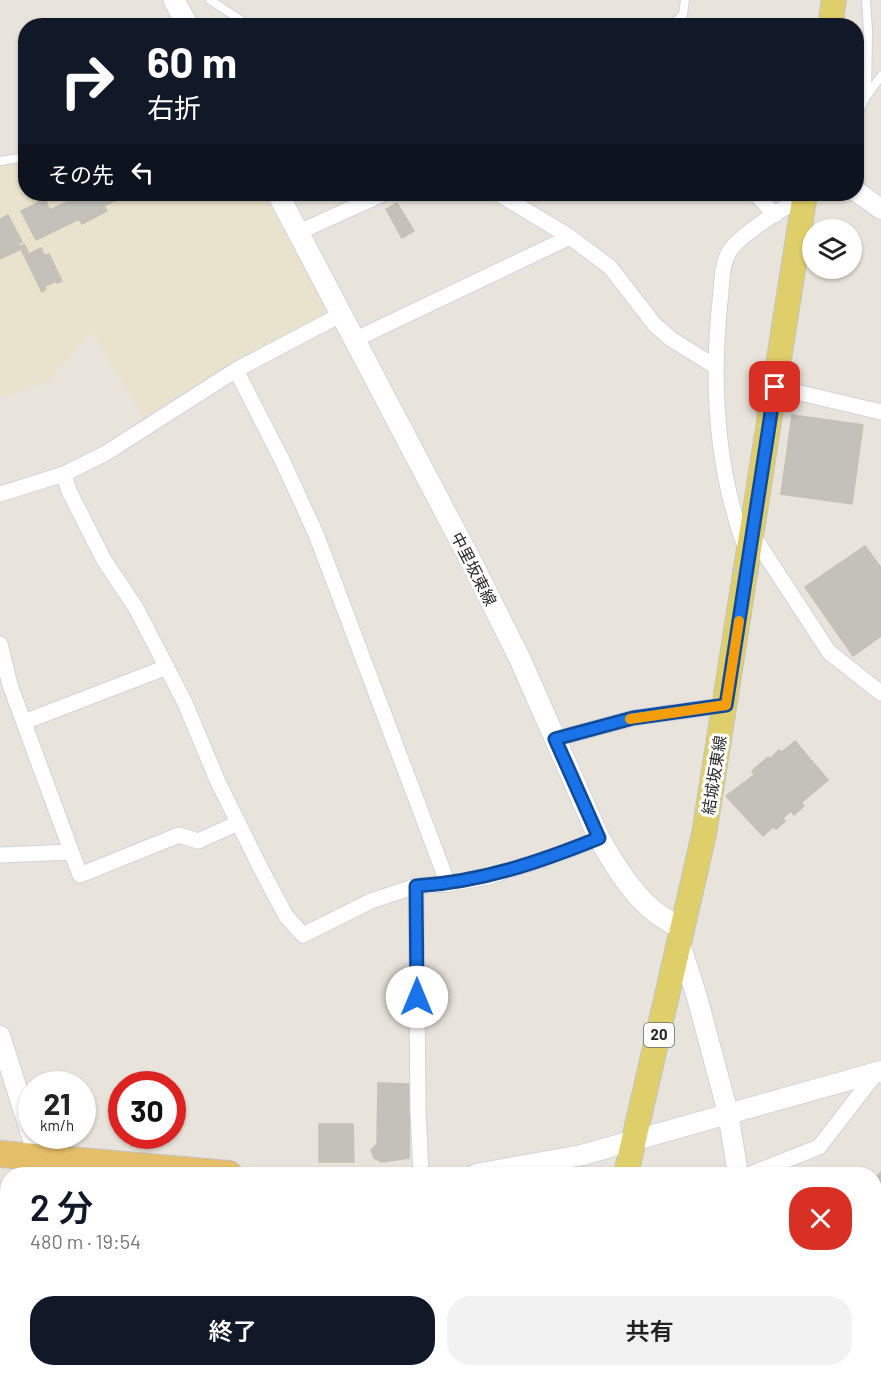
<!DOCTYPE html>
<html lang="ja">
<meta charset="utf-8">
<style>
:root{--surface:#fff;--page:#f2f2f2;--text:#222;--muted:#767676;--accent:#111827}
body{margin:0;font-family:Barlow,"Noto Sans JP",sans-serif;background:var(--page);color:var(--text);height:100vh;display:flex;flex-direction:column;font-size:22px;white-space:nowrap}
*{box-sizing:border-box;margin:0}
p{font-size:20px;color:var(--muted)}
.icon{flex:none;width:33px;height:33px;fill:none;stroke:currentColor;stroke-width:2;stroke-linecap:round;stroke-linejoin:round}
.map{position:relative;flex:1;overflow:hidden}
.side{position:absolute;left:0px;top:1167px;width:882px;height:210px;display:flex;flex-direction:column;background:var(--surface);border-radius:24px 24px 0 0;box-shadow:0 2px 4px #0004}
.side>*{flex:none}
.guide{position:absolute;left:18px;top:18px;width:846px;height:183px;border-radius:24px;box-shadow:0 2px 4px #0004;background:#111827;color:#fff;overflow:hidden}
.buttons{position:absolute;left:802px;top:219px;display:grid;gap:12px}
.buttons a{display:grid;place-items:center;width:60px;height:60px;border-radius:50%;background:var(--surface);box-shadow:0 2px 4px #0004;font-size:30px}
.speed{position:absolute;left:18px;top:1071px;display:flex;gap:12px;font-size:30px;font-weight:700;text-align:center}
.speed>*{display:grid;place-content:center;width:78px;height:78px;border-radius:50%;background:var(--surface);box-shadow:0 2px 4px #0004;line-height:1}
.speed small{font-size:15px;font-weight:400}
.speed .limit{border:9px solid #d22;background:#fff;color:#111}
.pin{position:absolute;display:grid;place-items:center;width:51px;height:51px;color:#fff;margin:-26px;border-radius:12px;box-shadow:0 3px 9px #0006}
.me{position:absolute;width:66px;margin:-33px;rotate:0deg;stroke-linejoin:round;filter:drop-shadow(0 0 4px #0008)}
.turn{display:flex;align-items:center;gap:21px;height:126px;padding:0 30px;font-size:27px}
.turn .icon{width:78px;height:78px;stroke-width:2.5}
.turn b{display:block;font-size:42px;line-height:51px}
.then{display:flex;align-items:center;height:57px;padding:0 30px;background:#0003;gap:12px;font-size:22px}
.round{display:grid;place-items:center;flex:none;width:63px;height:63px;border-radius:24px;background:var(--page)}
.summary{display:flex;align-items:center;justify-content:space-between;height:102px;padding:0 30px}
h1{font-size:36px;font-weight:600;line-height:45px;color:var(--accent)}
.action{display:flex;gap:12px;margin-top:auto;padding:12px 30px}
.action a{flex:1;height:69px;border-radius:24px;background:var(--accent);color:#fff;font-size:24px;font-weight:600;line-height:69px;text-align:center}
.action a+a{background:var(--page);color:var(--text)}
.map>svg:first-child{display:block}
</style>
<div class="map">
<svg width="881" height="1377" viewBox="0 0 881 1377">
<rect width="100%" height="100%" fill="#e9e4db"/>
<path fill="#e9e2cc" d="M25 163 26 194H263L327 307 324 317 144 420 92 331 50 381 0 398V166Z"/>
<path fill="#c4c1bb" stroke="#c4c0b5" stroke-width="1.5" d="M84 194H129L104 206 107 211 82 224 79 219 36 240 21 211 45 199 50 210Z
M397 203 414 231 402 238 386 209Z
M8 215 22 242 18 244 21 249 0 259V219Z
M24 244 29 254 41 248 45 256 49 254 62 281 57 283 56 281 45 286 46 289 42 292 22 251H23L21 246Z
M792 415 863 425 852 504 781 494Z
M865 546 881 568V636L853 656 805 587Z
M795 741 828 780 801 803 804 806 794 815 791 811 783 818 785 821 776 829 773 827 763 836 726 796 754 775 752 771 768 757 770 759 779 750 782 752Z
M378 1083 410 1084 409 1158 382 1162 374 1158 371 1150 377 1144Z
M319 1124H353L354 1162H319Z
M881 1172V1252L874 1246V1179Z
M587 1370H604L599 1377Z"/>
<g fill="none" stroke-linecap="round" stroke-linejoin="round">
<g stroke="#d1d2df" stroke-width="10">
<path id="service" d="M210 0 250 26
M671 26 683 15 685 0
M856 93 867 95 868 31 866 0
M856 119 864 100 881 76
M0 161 26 157
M272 1370 279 1374 280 1377"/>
</g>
<g stroke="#d1d2df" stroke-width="17">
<path id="minor" d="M499 194 570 237 610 267 655 325 671 339 716 367
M756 194 775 215
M299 232 383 194
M356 339 570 237
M236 370 282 460 316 534 448 884
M775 387 881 412
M64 474 69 491 104 560 136 608 185 703 218 782 261 869 286 916 303 935 371 901 416 886 448 884 488 877 560 854 599 838
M0 494 64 474 106 453 236 370 342 314
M752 534 829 652 881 693
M747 552C716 471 711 387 720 301 722 286 721 265 729 252 736 239 776 212 790 205 794 203 799 203 804 203
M0 644 10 685 80 875 179 835 198 841 238 823
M24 722 167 667
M555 739 633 718 726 705
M0 855 71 852
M416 886 418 1110 421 1174
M751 1174 819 1147 877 1072 881 1075
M874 1361 881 1352
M340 1370 342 1377
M55 1377 62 1370
M864 1377 869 1370"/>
</g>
<g stroke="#d1d2df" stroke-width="22">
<path id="tertiary" d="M856 191 881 209
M680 944 697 997 728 1113 738 1174
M0 1036 44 1174
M476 1174 582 1155 881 1071
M101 1370 103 1377
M778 1370 780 1377"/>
</g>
<g stroke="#d1d2df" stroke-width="23">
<path id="secondary" d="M174 0 188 26
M278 194 474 567 519 657 599 838C614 864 631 893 655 912 664 919 674 924 683 929"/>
</g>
<g stroke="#c3c3c3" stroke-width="26">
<path id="primary" d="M830 26 834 0
M626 1174 704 834 805 194"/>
</g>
<g stroke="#c3c3c3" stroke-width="28">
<path id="trunk" d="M0 1154 229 1174
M678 1370 688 1377"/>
</g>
<use href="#service" stroke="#fff" stroke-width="8"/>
<use href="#minor" stroke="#fff" stroke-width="15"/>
<use href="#tertiary" stroke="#fff" stroke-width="20"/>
<use href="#secondary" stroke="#fff" stroke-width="21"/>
<use href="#primary" stroke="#dfcf6a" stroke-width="24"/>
<use href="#trunk" stroke="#e4be68" stroke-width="26"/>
<path stroke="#c3c3c3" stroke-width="2" stroke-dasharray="4.5 3" stroke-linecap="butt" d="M732 569 760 574"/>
</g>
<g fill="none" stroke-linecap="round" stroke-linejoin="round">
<g stroke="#114b97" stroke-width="15">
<path id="route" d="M417 997 416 886C481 882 540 862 599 838L555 739 633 718 726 705 775 387"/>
</g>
<use href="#route" stroke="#1a73e8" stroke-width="10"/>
<path stroke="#f59e0b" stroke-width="10" d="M630 719 726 705 739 621"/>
</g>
<g text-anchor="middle" stroke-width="6" stroke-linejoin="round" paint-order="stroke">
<rect fill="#fff" stroke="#686868" stroke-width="1.5" x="644" y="1023" width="30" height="24" rx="4.5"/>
<g font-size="15" font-weight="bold" fill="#282828">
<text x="659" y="1040">20</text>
</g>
<g font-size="16" fill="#282828" stroke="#fff">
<text transform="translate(474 569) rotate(63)" y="6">中里坂東線</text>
<text transform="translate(714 775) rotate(-81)" y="6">結城坂東線</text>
</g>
</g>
</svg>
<div class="buttons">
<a><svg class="icon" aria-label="layers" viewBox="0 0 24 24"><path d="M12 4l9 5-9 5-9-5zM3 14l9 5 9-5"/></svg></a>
</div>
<div class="speed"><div>21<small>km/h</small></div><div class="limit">30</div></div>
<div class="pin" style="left:775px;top:387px;background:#d93025"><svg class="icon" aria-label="arrive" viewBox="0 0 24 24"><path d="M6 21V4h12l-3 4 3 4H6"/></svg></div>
<svg class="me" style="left:417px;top:997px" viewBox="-20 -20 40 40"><circle r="19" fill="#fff"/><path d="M0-13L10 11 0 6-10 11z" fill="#1a73e8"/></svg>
<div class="guide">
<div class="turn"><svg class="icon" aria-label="right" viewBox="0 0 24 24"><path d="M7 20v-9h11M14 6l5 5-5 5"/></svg><div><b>60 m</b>右折</div></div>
<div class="then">その先<svg class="icon" aria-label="left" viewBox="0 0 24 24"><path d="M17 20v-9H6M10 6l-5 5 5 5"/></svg></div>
</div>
<section class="side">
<div class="summary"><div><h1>2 分</h1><p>480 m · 19:54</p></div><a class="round" style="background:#d93025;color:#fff"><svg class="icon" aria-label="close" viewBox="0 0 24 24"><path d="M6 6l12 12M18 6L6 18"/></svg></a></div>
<div class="action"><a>終了</a><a>共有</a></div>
</section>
</div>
